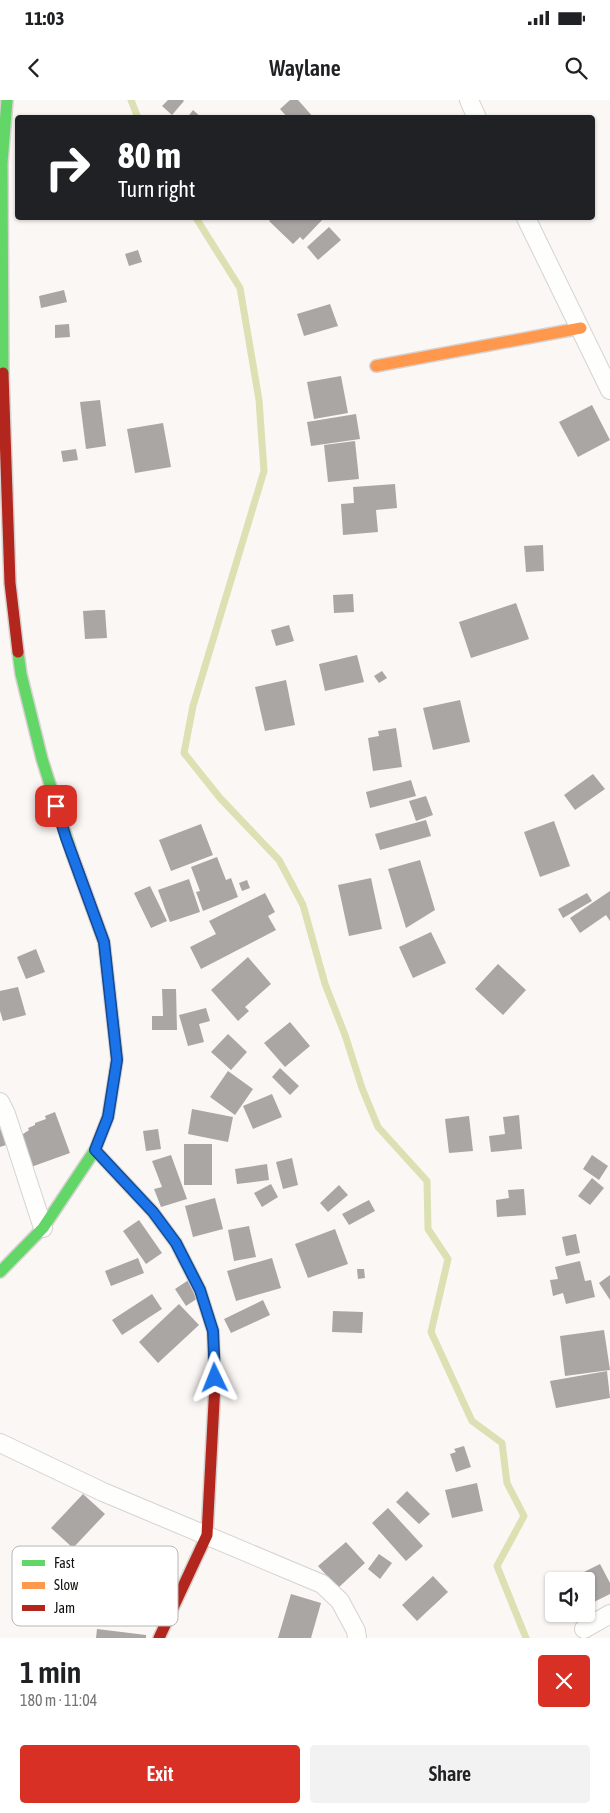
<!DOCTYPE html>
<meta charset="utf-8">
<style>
:root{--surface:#fff;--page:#f2f2f2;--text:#202124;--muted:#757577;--accent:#d93025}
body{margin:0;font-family:"Asap Condensed",sans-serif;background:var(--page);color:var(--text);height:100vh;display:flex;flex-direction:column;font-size:19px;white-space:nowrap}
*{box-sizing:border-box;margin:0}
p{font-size:16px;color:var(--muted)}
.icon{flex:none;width:28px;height:28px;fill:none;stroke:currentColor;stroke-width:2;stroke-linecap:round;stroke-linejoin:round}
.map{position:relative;height:1538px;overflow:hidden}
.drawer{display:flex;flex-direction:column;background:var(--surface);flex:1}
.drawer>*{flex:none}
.hud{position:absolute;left:15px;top:15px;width:580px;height:105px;border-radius:5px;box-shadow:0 1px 4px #0004;background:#202124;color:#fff;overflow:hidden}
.tools{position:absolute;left:545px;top:1472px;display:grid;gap:10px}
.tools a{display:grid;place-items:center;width:50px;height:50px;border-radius:5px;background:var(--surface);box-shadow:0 1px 4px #0004;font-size:25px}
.pin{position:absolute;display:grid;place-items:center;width:42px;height:42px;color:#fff;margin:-21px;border-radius:10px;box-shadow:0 2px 8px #0006}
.me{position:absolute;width:55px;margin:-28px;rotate:358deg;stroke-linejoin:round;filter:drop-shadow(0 0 4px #0008)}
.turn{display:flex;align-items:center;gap:18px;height:105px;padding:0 20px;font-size:22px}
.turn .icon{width:65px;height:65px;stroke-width:2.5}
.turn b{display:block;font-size:35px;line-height:42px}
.round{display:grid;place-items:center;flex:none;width:52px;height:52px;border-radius:5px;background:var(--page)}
.summary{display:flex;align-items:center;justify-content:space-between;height:85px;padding:0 20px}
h1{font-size:30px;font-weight:600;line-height:38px}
.action{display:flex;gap:10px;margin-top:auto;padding:10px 20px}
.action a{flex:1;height:58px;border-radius:5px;background:var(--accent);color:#fff;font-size:20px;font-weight:600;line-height:58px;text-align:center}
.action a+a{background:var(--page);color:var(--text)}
.status{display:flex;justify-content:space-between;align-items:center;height:35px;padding:0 25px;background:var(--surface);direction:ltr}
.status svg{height:14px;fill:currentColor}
header{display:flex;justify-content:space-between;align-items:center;height:65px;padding:0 20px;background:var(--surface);font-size:22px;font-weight:600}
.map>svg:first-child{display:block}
</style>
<div class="status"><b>11:03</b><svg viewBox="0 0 49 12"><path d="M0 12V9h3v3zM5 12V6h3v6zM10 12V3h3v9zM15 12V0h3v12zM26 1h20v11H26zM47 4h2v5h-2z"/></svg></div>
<header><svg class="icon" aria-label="back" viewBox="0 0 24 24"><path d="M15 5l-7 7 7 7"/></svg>Waylane<svg class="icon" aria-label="search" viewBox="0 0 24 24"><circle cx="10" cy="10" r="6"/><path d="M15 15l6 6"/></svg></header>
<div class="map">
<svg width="610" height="1538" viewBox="0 0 610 1538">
<rect width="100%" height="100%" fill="#fbf7f4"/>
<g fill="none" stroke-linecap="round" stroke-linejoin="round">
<path stroke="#dbe1b2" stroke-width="7" d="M131 0 138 18
M196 118 240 188 259 300 264 371 193 606 184 653 220 698 279 760 303 805 325 884 345 935 362 988 378 1027 427 1081 428 1129 448 1159 431 1232 472 1321 502 1343 507 1383 524 1416 497 1466 526 1538"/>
</g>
<path fill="#aaa6a4" d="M168 0H183L184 1 172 15 162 6Z
M290 0H298L314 18H288L280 9Z
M193 10 202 18H187Z
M273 118H324L303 140 300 137 293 144 269 121Z
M329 127 341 140 318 160 307 147Z
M138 150 142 162 129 166 125 154Z
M64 190 67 202 41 208 39 196Z
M330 204 338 226 304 236 297 214Z
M69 224 70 237 55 238V225Z
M341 276 348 313 314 319 307 282Z
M100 300 106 346 86 349 80 302Z
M592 305 610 340 578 357 559 322Z
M356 314 360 339 311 346 307 322Z
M163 323 171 367 135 373 127 329Z
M355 341 359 379 328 382 324 345Z
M76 349 78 360 63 362 61 351Z
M395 384 397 408 376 410 378 432 343 435 341 404 354 403 353 387Z
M543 445 544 471 526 472 524 446Z
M353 494 354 512 334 513 333 495Z
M516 503 529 539 471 558 459 522Z
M98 510H105L107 538 85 539 83 511Z
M289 525 294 541 276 546 271 530Z
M357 555 364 582 325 591 319 564Z
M382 571 387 578 379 583 374 576Z
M286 580 295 625 265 631 255 587Z
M460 600 470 642 433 650 423 608Z
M396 628 402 667 373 671 368 638 379 636 378 631Z
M593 674 605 689 575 710 564 695Z
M411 680 416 696 370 708 366 692Z
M426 696 433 715 416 721 409 701Z
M426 720 431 736 380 750 375 734Z
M554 721 570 766 540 777 524 732Z
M201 724 213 755 171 771 159 740Z
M217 757 226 780 231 778 238 797 203 811 196 792 200 791 191 767Z
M420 760 435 810 406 828 388 769Z
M371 778 382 829 349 836 338 785Z
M189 779 200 812 170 822 158 790Z
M247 780 250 788 242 791 239 783Z
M150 786 167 821 151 828 134 793Z
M610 791V821L606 815 580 833 570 818Z
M265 793 275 812 268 816 276 830 201 869 190 847 216 834 209 821Z
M587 793 592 801 563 818 558 809Z
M431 832 446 863 413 878 399 847Z
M36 849 45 872 26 879 17 857Z
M248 857 271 884 245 907 249 911 238 921 211 890Z
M498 864 526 890 503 915 475 889Z
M18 887 26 915 3 921 0 911V891Z
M162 889H176L177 930H152V916H163Z
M206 908 210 921 199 924 204 942 188 946 179 915Z
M290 922 310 946 285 967 264 943Z
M228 934 247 952 231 970 211 952Z
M280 968 299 986 290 995 272 977Z
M228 971 253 989 235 1015 210 997Z
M272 994 282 1017 253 1029 243 1006Z
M192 1009 233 1017 228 1042 188 1034Z
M55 1012 70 1053 31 1067 20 1036 29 1030 28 1028 35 1025V1023L46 1019 45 1016Z
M519 1015 522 1049 491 1052 489 1036 505 1034 503 1017Z
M469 1016 473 1051 449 1053 445 1019Z
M0 1028 6 1045 0 1047Z
M158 1029 161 1049 146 1051 143 1031Z
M184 1044H212V1085H184Z
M171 1055 187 1099 161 1107 154 1089 162 1087 152 1061Z
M592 1055 608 1066 599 1080 583 1069Z
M292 1058 298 1085 283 1089 276 1062Z
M267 1064 269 1080 237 1084 235 1069Z
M592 1078 604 1088 590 1105 578 1096Z
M271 1084 278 1097 262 1107 254 1093Z
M339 1085 348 1095 328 1112 320 1103Z
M524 1089 526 1115 497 1117 496 1100 509 1098 508 1090Z
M215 1098 223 1129 193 1137 185 1106Z
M369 1100 375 1111 349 1125 342 1114Z
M139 1120 162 1153 146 1164 123 1131Z
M249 1126 256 1157 234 1161 228 1130Z
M335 1129 348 1164 308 1178 295 1144Z
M576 1134 580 1153 566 1156 562 1137Z
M138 1158 144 1173 111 1186 105 1171Z
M272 1158 281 1188 236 1201 227 1171Z
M580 1161 585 1181 591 1180 595 1197 566 1204 563 1193 553 1196 550 1180 558 1179 555 1167Z
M357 1169H364L365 1178 358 1179Z
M610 1175V1200L599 1183Z
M190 1179 201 1196 186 1206 175 1189Z
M152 1194 162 1209 122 1235 112 1220Z
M263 1200 270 1215 231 1233 224 1219Z
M179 1204 199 1225 158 1263 139 1242Z
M333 1211 363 1212 362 1233 332 1232Z
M604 1230 610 1270 565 1276 560 1236Z
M607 1271 610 1298 556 1308 550 1281Z
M464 1346 471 1367 456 1372 450 1354 456 1352 454 1349Z
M477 1383 483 1411 452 1418 445 1390Z
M407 1391 430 1414 419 1424 396 1402Z
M83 1394 105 1414 73 1448 51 1428Z
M388 1408 423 1446 406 1461 372 1423Z
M346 1442 365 1463 338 1488 318 1466Z
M379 1454 392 1463 380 1479 368 1469Z
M600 1464 610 1483V1494L586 1506V1481H572L570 1479Z
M433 1476 448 1492 417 1521 402 1505Z
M291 1494 321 1503 311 1538H278Z
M97 1529 146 1535V1538H96Z"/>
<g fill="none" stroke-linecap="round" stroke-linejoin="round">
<g stroke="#d6d2d0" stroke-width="20">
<path id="street" d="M469 0 477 18
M526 118 610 290
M0 1002 6 1014 43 1128
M0 1343 103 1392 322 1484 340 1501 356 1531 357 1538
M584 1529 610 1514"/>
</g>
<g stroke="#d6d2d0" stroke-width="14">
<path id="fast" d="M3 273 2 63 7 0
M18 552 21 574 42 659 72 754
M95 1050 153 1112 176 1143 200 1190 213 1231 215 1283
M0 1172 43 1128 95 1050 108 1017 115 973"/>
</g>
<g stroke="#d6d2d0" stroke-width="14">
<path id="slow" d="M376 266 581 228"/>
</g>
<g stroke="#d6d2d0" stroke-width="14">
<path id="jam" d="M3 273 10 483 18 552
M72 754 104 842 117 959 115 973
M159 1538 207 1435 215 1283"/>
</g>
<use href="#street" stroke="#fefefd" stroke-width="18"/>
<use href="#fast" stroke="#63d668" stroke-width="11"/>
<use href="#slow" stroke="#ff974d" stroke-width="11"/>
<use href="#jam" stroke="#b3261e" stroke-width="11"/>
</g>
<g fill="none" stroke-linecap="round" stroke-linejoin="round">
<g stroke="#114b97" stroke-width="12">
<path id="route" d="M56 706 66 738 104 842 117 960 108 1017 95 1050 153 1112 176 1143 200 1190 213 1231 215 1278"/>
</g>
<use href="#route" stroke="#1a73e8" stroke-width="9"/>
</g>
<rect x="12" y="1446" width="166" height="80" rx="8" fill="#fff" stroke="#b8b7b6" stroke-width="1"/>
<rect x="22" y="1460" width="23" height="6" fill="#63d668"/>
<rect x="22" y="1482" width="23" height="7" fill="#ff974d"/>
<rect x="22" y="1505" width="23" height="6" fill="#b3261e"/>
<g font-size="14" fill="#12100d">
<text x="54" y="1468">Fast</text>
<text x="54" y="1490">Slow</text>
<text x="54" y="1513">Jam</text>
</g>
</svg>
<div class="tools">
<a><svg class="icon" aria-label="sound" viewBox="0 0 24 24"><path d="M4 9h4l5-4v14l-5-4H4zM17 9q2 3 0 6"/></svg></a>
</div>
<div class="pin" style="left:56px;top:706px;background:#d93025"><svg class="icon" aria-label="arrive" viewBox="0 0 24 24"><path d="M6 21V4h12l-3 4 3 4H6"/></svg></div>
<svg class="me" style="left:215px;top:1278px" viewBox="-20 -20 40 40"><path d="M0-17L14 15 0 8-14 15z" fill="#1a73e8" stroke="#fff" stroke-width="4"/></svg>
<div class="hud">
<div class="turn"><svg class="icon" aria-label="right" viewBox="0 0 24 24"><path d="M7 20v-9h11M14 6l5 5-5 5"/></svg><div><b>80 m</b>Turn right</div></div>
</div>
</div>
<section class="drawer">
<div class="summary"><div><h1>1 min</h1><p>180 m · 11:04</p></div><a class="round" style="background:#d93025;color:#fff"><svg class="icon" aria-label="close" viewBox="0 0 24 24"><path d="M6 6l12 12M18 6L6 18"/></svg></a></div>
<div class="action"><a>Exit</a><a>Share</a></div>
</section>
